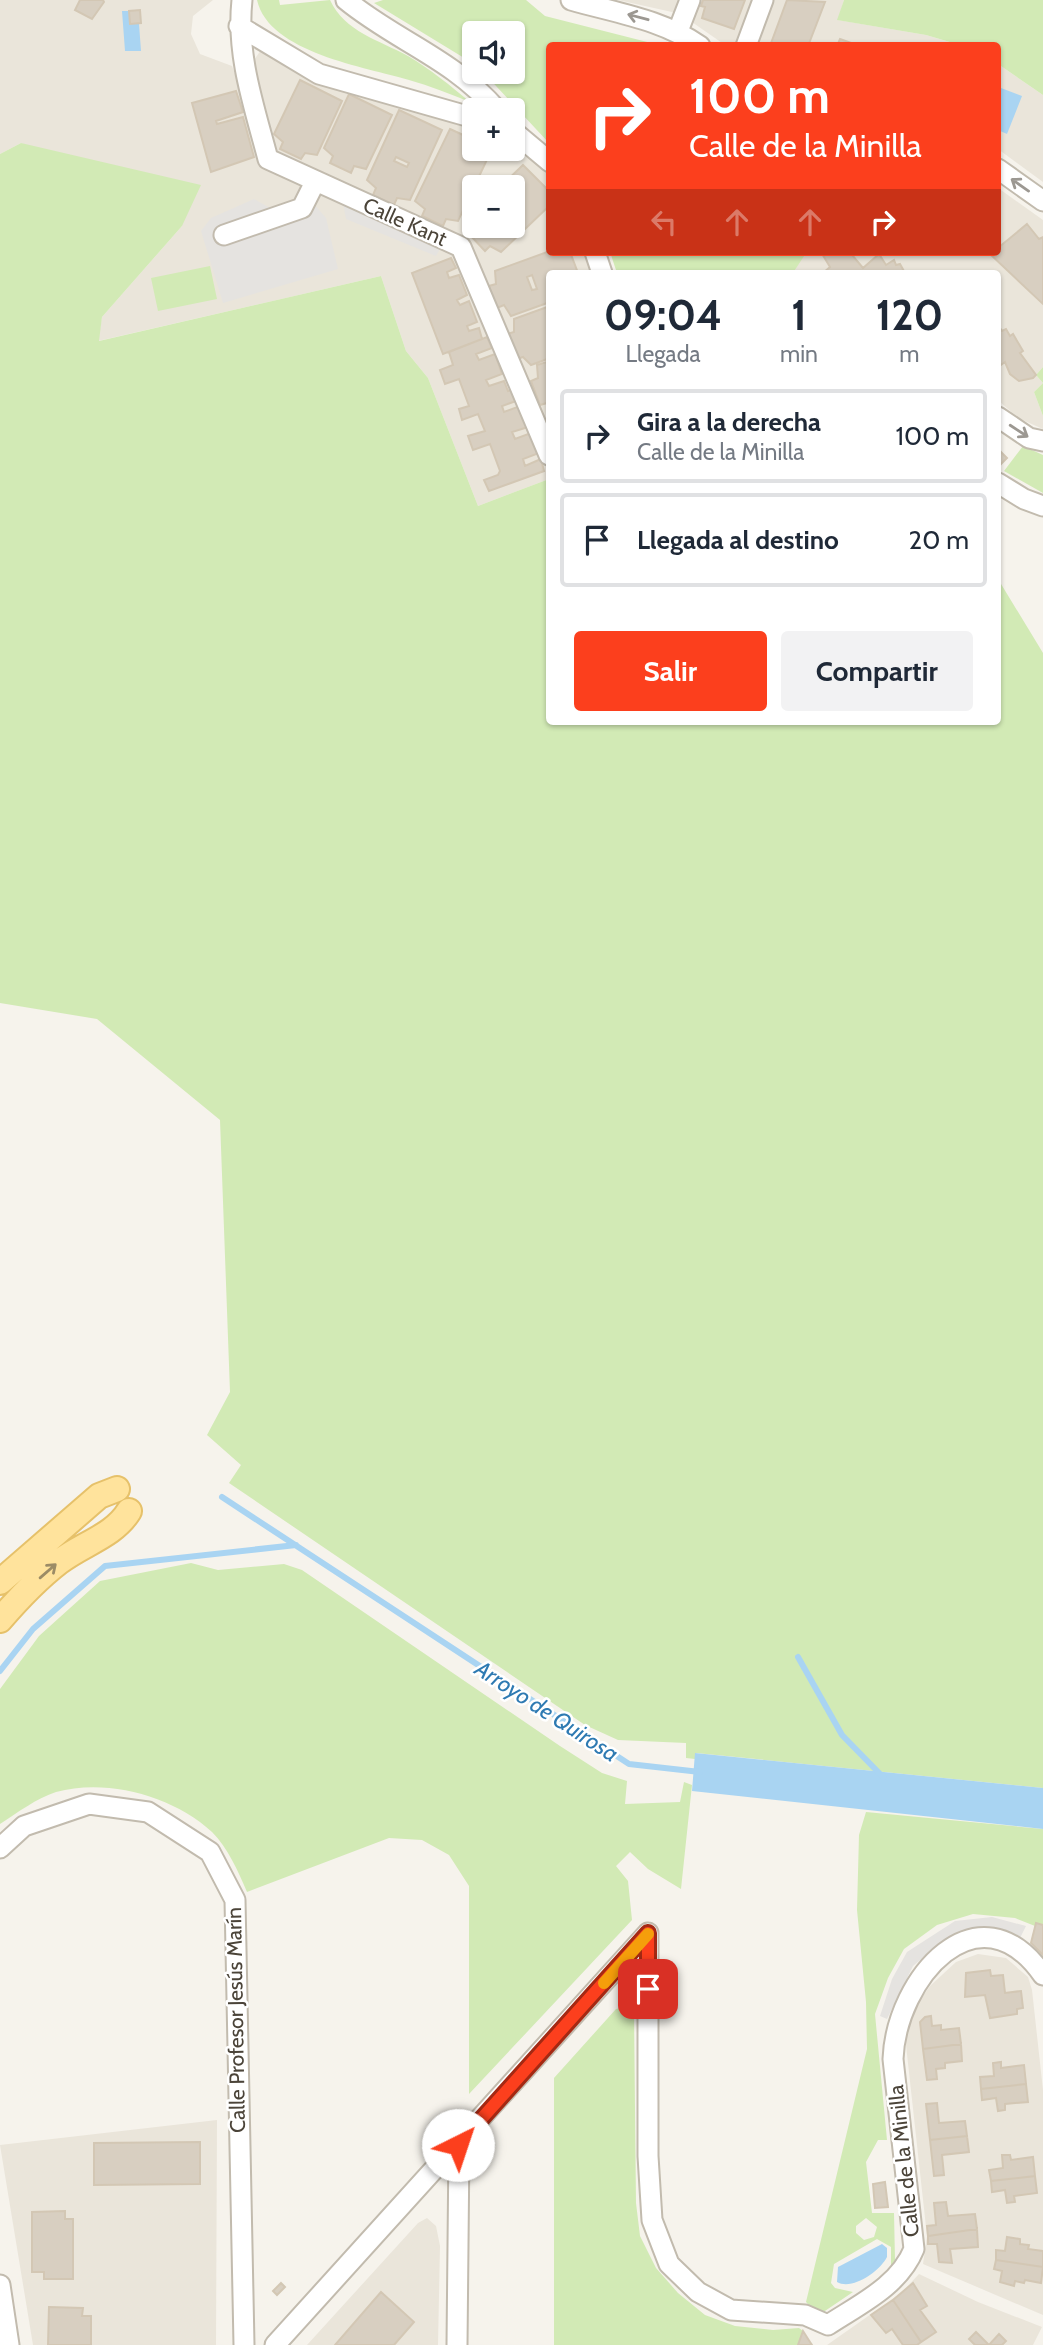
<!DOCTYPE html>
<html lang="es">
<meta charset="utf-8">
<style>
:root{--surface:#fff;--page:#f2f2f3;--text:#1f2937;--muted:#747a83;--line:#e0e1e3;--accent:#fc3f1d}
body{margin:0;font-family:Cabin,sans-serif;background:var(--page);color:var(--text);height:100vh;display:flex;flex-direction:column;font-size:26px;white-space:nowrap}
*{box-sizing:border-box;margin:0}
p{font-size:23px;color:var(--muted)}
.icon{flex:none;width:38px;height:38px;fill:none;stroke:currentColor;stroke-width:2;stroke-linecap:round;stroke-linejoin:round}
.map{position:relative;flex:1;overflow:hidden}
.sheet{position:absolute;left:546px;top:270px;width:455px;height:455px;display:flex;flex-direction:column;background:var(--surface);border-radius:7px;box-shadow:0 2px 5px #0004}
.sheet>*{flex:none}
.top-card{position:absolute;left:546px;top:42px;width:455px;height:214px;border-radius:7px;box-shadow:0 2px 5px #0004;background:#fc3f1d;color:#fff;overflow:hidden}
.controls{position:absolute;left:462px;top:21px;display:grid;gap:14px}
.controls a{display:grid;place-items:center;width:63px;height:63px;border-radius:7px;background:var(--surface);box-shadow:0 2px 5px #0004;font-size:35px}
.pin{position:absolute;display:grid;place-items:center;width:60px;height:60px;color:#fff;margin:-30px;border-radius:14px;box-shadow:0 4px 10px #0006}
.me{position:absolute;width:77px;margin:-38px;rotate:41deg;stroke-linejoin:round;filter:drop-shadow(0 0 5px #0008)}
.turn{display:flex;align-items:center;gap:24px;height:147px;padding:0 28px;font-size:32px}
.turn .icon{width:91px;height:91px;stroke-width:2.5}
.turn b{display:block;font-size:49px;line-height:60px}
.lanes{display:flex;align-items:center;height:66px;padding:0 28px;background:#0003;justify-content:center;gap:35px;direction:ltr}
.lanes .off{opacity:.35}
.eta{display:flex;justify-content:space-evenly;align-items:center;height:119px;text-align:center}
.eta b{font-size:42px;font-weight:700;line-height:49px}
.button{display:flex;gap:14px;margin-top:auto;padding:14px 28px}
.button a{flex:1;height:80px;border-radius:7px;background:var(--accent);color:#fff;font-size:28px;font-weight:700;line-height:80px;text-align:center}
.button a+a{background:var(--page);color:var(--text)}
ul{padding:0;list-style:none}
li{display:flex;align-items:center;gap:21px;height:94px;margin:0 14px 10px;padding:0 14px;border:4px solid var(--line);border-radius:7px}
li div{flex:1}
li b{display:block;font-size:26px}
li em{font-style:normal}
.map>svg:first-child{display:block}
</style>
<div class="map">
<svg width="1043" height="2345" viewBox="0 0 1043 2345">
<rect width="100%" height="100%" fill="#f6f3ec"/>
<path fill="#eae5da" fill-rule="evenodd" d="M0 0H213L193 16 191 34 200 54 232 66 238 82 254 78 252 63 261 50 474 131V149L513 148 540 166 549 175 550 252H584L591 273H550L549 479 478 506 428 378 406 351 381 276 98 341 102 317 182 226 21 143 0 154ZM474 187H513V226H474Z
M618 0H844L838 20 926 35 960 45H725L689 20 672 12Z
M998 64 1043 95V182L998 149Z
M998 188 1043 220V367L1036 375 1043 383 1034 392 1043 416V429L1018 418 998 400V273H793L805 252H998Z
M978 1954 1006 1958 1028 1977 1032 1990 1043 2090V2315L923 2264 927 2236 905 2036 916 2006 930 1986 956 1962Z
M217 2120 216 2345H33L0 2145Z
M427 2218 436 2226 440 2246 438 2345H307L418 2223Z
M919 2274 978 2302 1042 2327 1033 2345H827L901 2293Z"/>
<path fill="#d2eab5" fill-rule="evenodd" d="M257 0H279L280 5 330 0C345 32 379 40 408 56 430 69 451 86 470 102 450 94 430 86 409 80 366 67 269 53 257 0Z
M383 0H526L545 16 659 45 550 46 549 143 483 72H513V33H474V64L374 3Z
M844 0H1043V95L998 64V46L960 45 926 35 837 20Z
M21 143 201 185 182 226 102 317 99 341 381 276 406 351 428 378 478 506 549 479 550 721H998V579L1043 653V1788L696 1753 695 1759 686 1758V1743L618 1740 585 1725 229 1483 241 1465 207 1435 230 1392 220 1120 97 1019 0 1003V154Z
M610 252H805L806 253 793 273H617Z
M210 266 217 299 158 311 151 278Z
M1043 367V416L1034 392 1043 383 1036 375Z
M1023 446 1043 455V493L1004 471Z
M191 1563 218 1570 284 1564 302 1570 560 1746 602 1773 627 1781 625 1804 680 1802 684 1782 692 1785 681 1889 648 1869 630 1852 616 1866 628 1881 632 1920 469 2094V1886L449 1855 422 1840 389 1838 247 1892C238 1871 228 1848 212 1832 173 1796 107 1778 56 1792 37 1798 17 1813 0 1824V1689L39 1636 100 1581Z
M866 1812 1043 1829V1925L1036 1923 1035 1926 1015 1918 973 1914 937 1925 904 1949 888 1978 875 2014 887 2140H878L866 2162 872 2213H894L895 2260 891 2266V2247L877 2239 834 2264 831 2283 835 2288 853 2292 819 2315 806 2302 867 2049 866 2002 857 1910 859 1835ZM866 2218 877 2227 874 2237 864 2240 856 2233V2226Z
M626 2007 634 2012 636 2203 640 2236 656 2268 678 2293 705 2315 735 2326 773 2330 799 2328 803 2331 798 2345H554V2078L616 2009Z"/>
<path fill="#e5e3e0" d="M307 196 326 218 338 269 223 303 201 231 211 218 254 199 270 208Z
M343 203 442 245 436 256 346 219Z
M992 1917 1026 1926 1019 1940 990 1930 955 1937 936 1947 913 1966 887 2019 880 2016 892 1979 907 1952 955 1921Z"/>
<path fill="#a9d4f2" d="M122 11H129L130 24H139L141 51H125Z
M1001 88 1022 96 1007 134 998 130V98Z
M695 1753 1043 1788V1829L692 1791Z
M882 2244 887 2248V2257C880 2271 852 2291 837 2282L838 2267Z"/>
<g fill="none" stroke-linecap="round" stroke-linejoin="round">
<path stroke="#a9d4f2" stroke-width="6" d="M222 1497 629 1764 700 1772
M798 1657 842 1735 883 1777
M0 1671 33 1629 105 1566 296 1545"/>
</g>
<path fill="#d8cfc1" stroke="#d3c7b4" stroke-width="2" fill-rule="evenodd" d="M80 0H103L104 2 92 19 75 10Z
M703 0H745L734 29 702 18 705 7 701 6Z
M787 0 825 2 808 46H770Z
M140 10 141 23 130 24 129 11Z
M840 39 851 43 856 46H837Z
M300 80 342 101 317 155 305 153 301 159 280 149 283 142 274 134Z
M236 91 243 112 216 121 217 124 243 117 254 157 211 172 192 103Z
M349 94 392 115 366 169 354 166 351 173 330 163 333 156 324 148Z
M399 110 442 130 410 200 397 198 394 205 373 195 376 188 367 180ZM396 157 409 163 407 167 394 161Z
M450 129 474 140V149H492L458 221 446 219 443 226 422 216 425 209 415 201Z
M523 165 550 192V205L501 252 490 246 485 251 469 234 474 229 468 218 474 212V226H513V187H500Z
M1027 224 1039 239 1043 237V304L990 254 998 252V248Z
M550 251 570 252 578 273H550V302L511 316 504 305 497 308 489 286 496 284 495 271ZM532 275 537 289 532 290 527 277Z
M821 252H857L852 255 863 268 879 254 886 265 894 260 896 265 900 264 905 273H823L830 267Z
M451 258 456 268 447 272 449 278 459 275 467 295 457 300 458 302 460 305 469 301 477 322 467 326 469 331 479 328 482 339 443 354 412 273Z
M550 306V358L531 365 523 357 517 359 507 334 514 332V319Z
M998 325 1002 331 1006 329 1010 336 1013 334 1023 351 1020 353 1036 375 1033 378 1019 381 1010 374 1005 362 998 367Z
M487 337 492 348 476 354 479 360 495 354 502 374 486 380 489 386 504 381 508 391 514 389 519 400 502 406 504 412 520 406 528 427 512 432 515 439 531 433 539 453 523 459 525 466 541 459 544 471 489 491 484 480 498 475 500 471 490 444 473 450 468 436 485 431 478 414 462 420 459 409 469 406 459 379 445 384 440 370 453 365 449 352Z
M550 361V407L547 403 540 405 531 381 538 378 537 365Z
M998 449 1007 458 999 466 998 465Z
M1036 1923 1043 1925V1955L1031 1943Z
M990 1970 991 1976 1003 1975 1005 1993 1021 1991 1023 2008 1017 2009V2014L990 2018 985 1995 965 1997 966 1973Z
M931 2016 932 2026 941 2025V2030L959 2028 961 2044 923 2049 920 2022 925 2017Z
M961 2044 962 2061 945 2063V2068L936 2069 937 2079 927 2080 923 2049Z
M1001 2062V2068L1024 2065 1026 2084 981 2089 980 2077 994 2076 993 2063Z
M1026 2084 1028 2102 1005 2104V2110L998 2111 996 2098 982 2100 981 2089Z
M937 2103 939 2123 965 2121 967 2136 930 2140 926 2104Z
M967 2136 969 2152 942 2155 944 2175 934 2176 930 2140Z
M200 2142V2184L94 2185V2143Z
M1002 2155H1010L1011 2160 1033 2157 1035 2176 991 2181 989 2170 1003 2168Z
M1035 2176 1037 2193 1014 2196 1015 2202 1007 2203 1005 2190 992 2192 991 2181Z
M885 2182 888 2207 875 2208 873 2184Z
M946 2202 948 2216 975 2214 977 2229 928 2236 927 2226 936 2225 934 2203Z
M65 2211V2219H73V2279H44V2272H32V2212Z
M977 2229 978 2247 950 2249 952 2263 939 2262 937 2244H928V2236Z
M1007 2237 1020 2239V2244L1029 2245 1028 2249 1043 2251V2267L996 2260V2250L1005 2251Z
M996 2260 1043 2267 1041 2283 1025 2280 1024 2283 1015 2281 1014 2286 1000 2282 1002 2271 994 2269Z
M281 2283 285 2287 277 2295 273 2291Z
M913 2283 927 2306 920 2310 936 2332 921 2342 893 2300Z
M381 2292 414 2322 394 2345H335Z
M893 2300 921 2342 917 2345H903L892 2329 886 2333 871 2315Z
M49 2307 83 2308 82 2316H91V2345H48Z
M803 2331 810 2342 812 2345H798Z
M976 2332 989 2345 999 2334 1006 2341 1002 2345H975L969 2339Z"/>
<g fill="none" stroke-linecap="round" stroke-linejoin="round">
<g stroke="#c2bbae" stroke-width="23">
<path id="minor" d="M242 0C236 55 254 106 268 159L461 247 549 455
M346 0C396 41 452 58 497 110
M571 0C616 13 661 19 700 46
M239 26 319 74 474 118
M678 31 690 0
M746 46 763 0
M513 131 550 162
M998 169 1043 201
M224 235 302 208 315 182
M595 252 602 273
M998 417 1029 438 1043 441
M998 483 1024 499 1043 506
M0 1848 24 1826 89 1804 148 1812 210 1852 235 1900 244 2345
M648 1933V2156L652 2220 669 2264 698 2292 731 2310 805 2315 828 2325C860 2304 899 2286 914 2249L893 2059C896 1979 978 1883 1043 1975
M0 2285 9 2345
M275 2345 648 1933
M457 2345 459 2145"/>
</g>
<g stroke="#e6c16a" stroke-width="28">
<path id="major" d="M0 1582 99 1496 117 1489
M0 1620C18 1599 37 1579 59 1562 82 1544 114 1536 129 1511"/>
</g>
<use href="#minor" stroke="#fff" stroke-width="19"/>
<use href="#major" stroke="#ffe39c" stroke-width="24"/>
</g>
<defs><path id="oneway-shaft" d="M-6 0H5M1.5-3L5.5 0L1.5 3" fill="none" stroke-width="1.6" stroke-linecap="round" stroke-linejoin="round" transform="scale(1.75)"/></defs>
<g stroke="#9c9892">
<use href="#oneway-shaft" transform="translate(638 17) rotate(-165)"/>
<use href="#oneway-shaft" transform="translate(1020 185) rotate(-145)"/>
<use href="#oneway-shaft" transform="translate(1019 431) rotate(33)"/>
</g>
<use stroke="#9c8c66" href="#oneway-shaft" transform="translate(48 1571) rotate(-41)"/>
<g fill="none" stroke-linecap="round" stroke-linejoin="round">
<g stroke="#a42913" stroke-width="18">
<path id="route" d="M458 2145 648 1933V1989"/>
</g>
<use href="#route" stroke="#fc3f1d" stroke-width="12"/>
<path stroke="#f59e0b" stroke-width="12" d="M604 1983 648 1934"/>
</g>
<g text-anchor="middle" stroke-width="5" stroke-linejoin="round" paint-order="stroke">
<g font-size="21" fill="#4b4439" stroke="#fff">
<text transform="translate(405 222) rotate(24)" y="7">Calle Kant</text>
<text transform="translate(236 2020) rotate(-91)" y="7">Calle Profesor Jesús Marín</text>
<text transform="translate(904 2161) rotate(-96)" y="7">Calle de la Minilla</text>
</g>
<g font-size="23" font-style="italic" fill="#2e7ab2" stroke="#fff">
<text transform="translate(547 1711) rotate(33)" y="8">Arroyo de Quirosa</text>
</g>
</g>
</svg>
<div class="controls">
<a><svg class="icon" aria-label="sound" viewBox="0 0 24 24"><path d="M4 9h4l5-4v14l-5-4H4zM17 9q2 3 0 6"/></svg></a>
<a>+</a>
<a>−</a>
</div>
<div class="pin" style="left:648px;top:1989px;background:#d93025"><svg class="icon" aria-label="arrive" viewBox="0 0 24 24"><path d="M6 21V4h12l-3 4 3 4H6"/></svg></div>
<svg class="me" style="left:458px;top:2145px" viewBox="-20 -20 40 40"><circle r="19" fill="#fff"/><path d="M0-13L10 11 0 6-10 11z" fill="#fc3f1d"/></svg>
<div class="top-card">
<div class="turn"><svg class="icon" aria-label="right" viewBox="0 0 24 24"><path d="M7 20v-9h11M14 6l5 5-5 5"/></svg><div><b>100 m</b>Calle de la Minilla</div></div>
<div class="lanes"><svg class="icon off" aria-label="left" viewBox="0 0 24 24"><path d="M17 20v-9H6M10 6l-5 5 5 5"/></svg><svg class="icon off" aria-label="ahead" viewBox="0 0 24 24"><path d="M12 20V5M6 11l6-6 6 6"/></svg><svg class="icon off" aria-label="ahead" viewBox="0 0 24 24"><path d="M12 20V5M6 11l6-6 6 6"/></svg><svg class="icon" aria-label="right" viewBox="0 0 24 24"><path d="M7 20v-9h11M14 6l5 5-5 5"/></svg></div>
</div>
<section class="sheet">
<div class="eta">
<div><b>09:04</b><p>Llegada</p></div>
<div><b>1</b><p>min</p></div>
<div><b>120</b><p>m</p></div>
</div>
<ul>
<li><svg class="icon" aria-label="right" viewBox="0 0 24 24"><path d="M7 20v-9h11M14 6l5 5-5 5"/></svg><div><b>Gira a la derecha</b><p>Calle de la Minilla</p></div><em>100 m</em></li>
<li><svg class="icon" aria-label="arrive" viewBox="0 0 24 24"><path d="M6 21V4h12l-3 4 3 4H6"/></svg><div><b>Llegada al destino</b></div><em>20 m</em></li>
</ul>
<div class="button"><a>Salir</a><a>Compartir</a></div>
</section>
</div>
